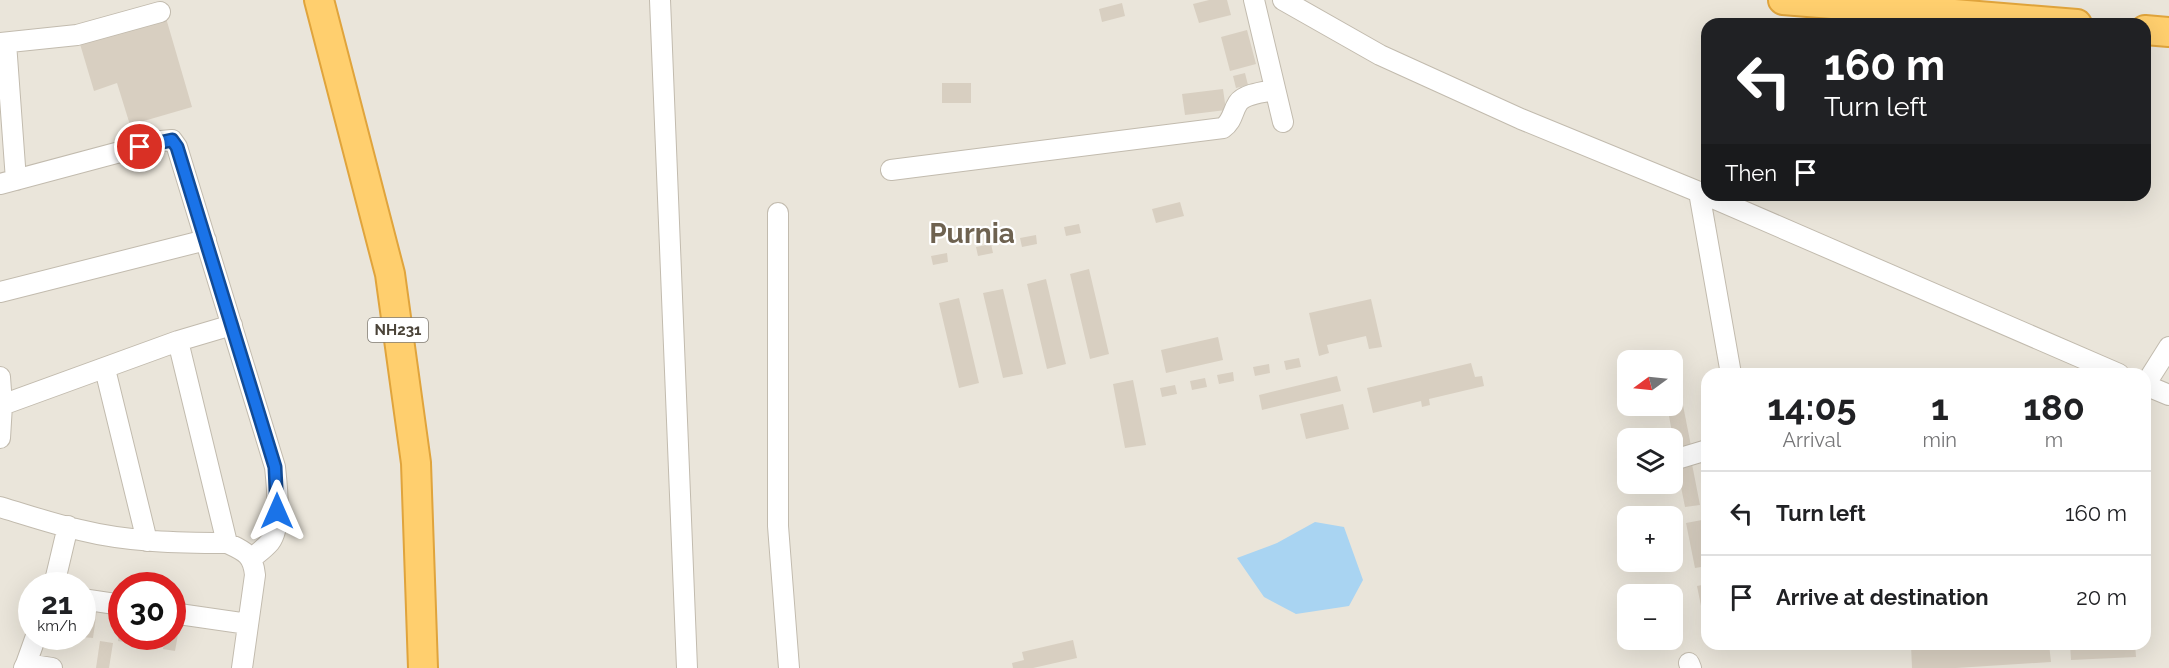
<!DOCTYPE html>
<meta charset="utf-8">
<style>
:root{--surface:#fff;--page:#f6f6f6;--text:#202124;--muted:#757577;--line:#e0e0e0}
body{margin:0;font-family:Raleway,sans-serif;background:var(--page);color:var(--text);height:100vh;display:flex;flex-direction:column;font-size:22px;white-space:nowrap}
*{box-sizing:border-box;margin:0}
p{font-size:20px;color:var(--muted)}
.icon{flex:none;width:33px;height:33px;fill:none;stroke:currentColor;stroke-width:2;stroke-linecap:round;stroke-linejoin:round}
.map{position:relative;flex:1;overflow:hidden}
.sheet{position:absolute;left:1701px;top:368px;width:450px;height:282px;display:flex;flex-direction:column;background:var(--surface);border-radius:18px;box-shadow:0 6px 24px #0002}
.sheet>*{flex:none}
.hud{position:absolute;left:1701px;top:18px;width:450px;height:183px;border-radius:18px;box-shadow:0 6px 24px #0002;background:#202124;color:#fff;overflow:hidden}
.needle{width:39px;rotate:255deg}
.fabs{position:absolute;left:1617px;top:350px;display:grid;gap:12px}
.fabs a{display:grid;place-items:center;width:66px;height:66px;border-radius:12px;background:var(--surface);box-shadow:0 6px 24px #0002;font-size:30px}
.speed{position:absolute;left:18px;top:572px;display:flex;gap:12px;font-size:30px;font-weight:700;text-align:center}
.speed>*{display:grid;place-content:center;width:78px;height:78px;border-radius:50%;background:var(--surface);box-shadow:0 6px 24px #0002;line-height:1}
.speed small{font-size:15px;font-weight:400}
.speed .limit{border:9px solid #d22;background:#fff;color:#111}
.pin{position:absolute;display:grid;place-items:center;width:51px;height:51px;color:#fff;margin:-26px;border:3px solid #fff;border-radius:50%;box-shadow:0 2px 6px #0007}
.me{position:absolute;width:66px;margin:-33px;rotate:0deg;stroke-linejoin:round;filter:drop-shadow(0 0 4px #0008)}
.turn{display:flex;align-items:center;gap:21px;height:126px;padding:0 24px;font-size:27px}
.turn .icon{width:78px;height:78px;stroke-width:2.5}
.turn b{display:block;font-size:42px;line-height:51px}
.then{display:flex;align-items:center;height:57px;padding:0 24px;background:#0003;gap:12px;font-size:22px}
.eta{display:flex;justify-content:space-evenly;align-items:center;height:102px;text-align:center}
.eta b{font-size:36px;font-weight:700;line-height:42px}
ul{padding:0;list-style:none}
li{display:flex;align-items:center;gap:18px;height:84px;padding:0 24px;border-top:2px solid var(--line)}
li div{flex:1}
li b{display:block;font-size:22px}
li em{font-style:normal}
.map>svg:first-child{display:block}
</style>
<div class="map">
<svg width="2169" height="668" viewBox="0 0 2169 668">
<rect width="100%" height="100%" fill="#f6f3ec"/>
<path fill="#eae5da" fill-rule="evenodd" d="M0 0H2169V668H0ZM1707 24H2145V195H1707ZM1628 360H1672V405H1628ZM1707 374H2145V644H1707ZM1628 438H1672V483H1628ZM1628 516H1672V561H1628ZM32 585H82V636H32ZM122 585H172V636H122ZM1628 594H1672V639H1628Z"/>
<path fill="#a9d4f2" d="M1315 522 1344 527 1363 580 1349 606 1296 614 1264 597 1237 558 1277 543Z"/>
<path fill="#d8cfc1" d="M1209 0H1227L1231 15 1199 23 1193 4Z
M1122 3 1125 16 1102 22 1099 9Z
M166 18 192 107 130 125 117 83 94 91 80 44Z
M1247 30 1256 64 1230 71 1221 37Z
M1245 73 1248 85 1236 88 1233 76Z
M942 83H971V103H942Z
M1223 89 1226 110 1185 115 1182 94Z
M1180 202 1184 216 1156 223 1152 209Z
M1079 224 1081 233 1066 236 1064 227Z
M1036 235 1037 244 1022 247 1020 238Z
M991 244 993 253 978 256 976 247Z
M947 253 948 262 933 265 931 256Z
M1089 269 1109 354 1090 359 1070 274Z
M1046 279 1066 364 1047 369 1027 284Z
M1003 289 1023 374 1003 378 983 293Z
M959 298 979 383 959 388 939 303Z
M1371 299 1382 347 1369 349 1366 336 1327 345 1329 353 1319 356 1309 313Z
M1218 337 1223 360 1166 373 1161 350Z
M1299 358 1301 367 1286 370 1284 361Z
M1471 363 1475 377 1482 376 1484 386 1429 399 1430 405 1422 407 1421 401 1373 413 1367 388Z
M1269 364 1270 373 1255 376 1253 367Z
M1233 372 1234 381 1219 384 1217 375Z
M1337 376 1341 391 1262 410 1259 395Z
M1205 378 1207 387 1192 390 1190 381Z
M1133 380 1146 445 1125 448 1113 384Z
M1175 385 1177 394 1162 397 1160 388Z
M1682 400 1691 446 1675 449 1667 405H1672V402Z
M1343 404 1349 429 1306 439 1300 414Z
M1691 459 1700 505 1685 507 1676 462Z
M1702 520 1707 548V566L1695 568 1686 523Z
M1707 584V631H1706L1697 586Z
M85 608 97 610 93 638 82 637Z
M172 621 180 623 175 651 163 649 165 636H172Z
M120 626 122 636H132L130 643 118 641Z
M1073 640 1077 658 1033 668H1013L1012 663 1024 660 1022 652Z
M100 641 113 643 109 668H96Z
M1860 644H1897V646L1860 648Z
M1940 644H2049L2051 662 1956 668H1912L1911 645Z
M2070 644H2135L2136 657 2071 660Z"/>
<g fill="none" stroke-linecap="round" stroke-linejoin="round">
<g stroke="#c2bbae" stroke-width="22">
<path id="minor" d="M660 0 687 668
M1254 0 1283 122
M1283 0 1380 55 1521 119 1699 192 2119 374
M0 43 77 35 160 12
M6 43 16 180
M891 170 1223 128C1233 121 1232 112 1238 103 1244 94 1263 92 1274 90
M0 184 161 141 172 140 177 147 275 467C277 486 282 526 270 542 265 548 258 553 252 558
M1699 192 1731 374
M778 213V526L789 668
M0 292 206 240
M178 341 232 325
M105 369 147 541
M0 377 2 405
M2145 385 2169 347
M2145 385 2169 395
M0 438 2 405 178 341 227 543C178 543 128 542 80 530 53 524 27 515 0 507
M1677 459 1707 450
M227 543C244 551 253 554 255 575L242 668
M54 585 68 526
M82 599 122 605
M172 613 248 624
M1689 663 1691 668
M26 664 36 636
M24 668 26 664 52 668"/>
</g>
<g stroke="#e0a43c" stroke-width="32">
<path id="highway" d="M319 0 390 274 416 463 423 668
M1783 0 2077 24
M2145 30 2169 32"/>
</g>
<use href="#minor" stroke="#fff" stroke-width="20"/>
<use href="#highway" stroke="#ffcf6e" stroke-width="28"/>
</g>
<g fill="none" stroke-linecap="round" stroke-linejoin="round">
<g stroke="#114b97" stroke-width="15">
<path id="route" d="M140 147 172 140 177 147 275 467 277 511"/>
</g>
<use href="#route" stroke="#1a73e8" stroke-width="10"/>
</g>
<g text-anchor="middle" stroke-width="4.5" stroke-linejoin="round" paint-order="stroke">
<rect fill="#fff" stroke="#817c74" stroke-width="1.5" x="368" y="318" width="60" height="24" rx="4.5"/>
<g font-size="15" font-weight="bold" fill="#4b4439">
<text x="398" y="335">NH231</text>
</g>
<g font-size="28" font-weight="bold" fill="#6e6250" stroke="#fff">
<text x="972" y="243">Purnia</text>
</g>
</g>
</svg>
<div class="fabs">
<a><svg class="needle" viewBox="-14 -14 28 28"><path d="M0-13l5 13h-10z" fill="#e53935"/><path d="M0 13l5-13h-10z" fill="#757577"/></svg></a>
<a><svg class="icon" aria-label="layers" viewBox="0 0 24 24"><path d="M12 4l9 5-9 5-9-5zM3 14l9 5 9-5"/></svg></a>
<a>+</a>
<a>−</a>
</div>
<div class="speed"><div>21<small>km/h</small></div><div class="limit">30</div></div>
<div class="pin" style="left:140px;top:147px;background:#d93025"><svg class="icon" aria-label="arrive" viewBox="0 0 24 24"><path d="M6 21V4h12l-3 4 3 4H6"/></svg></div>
<svg class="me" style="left:277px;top:511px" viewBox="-20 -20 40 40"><path d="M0-17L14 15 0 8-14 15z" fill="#1a73e8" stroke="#fff" stroke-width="4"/></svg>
<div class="hud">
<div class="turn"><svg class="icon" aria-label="left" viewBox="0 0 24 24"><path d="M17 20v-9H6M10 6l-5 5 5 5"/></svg><div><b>160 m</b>Turn left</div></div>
<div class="then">Then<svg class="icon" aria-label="arrive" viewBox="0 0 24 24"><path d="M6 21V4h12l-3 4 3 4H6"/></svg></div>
</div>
<section class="sheet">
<div class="eta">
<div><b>14:05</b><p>Arrival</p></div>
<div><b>1</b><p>min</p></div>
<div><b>180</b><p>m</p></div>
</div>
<ul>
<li><svg class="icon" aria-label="left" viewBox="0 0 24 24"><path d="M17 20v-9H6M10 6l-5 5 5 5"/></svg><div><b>Turn left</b></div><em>160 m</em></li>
<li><svg class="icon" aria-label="arrive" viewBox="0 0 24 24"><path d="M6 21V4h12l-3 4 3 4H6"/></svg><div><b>Arrive at destination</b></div><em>20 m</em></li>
</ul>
</section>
</div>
